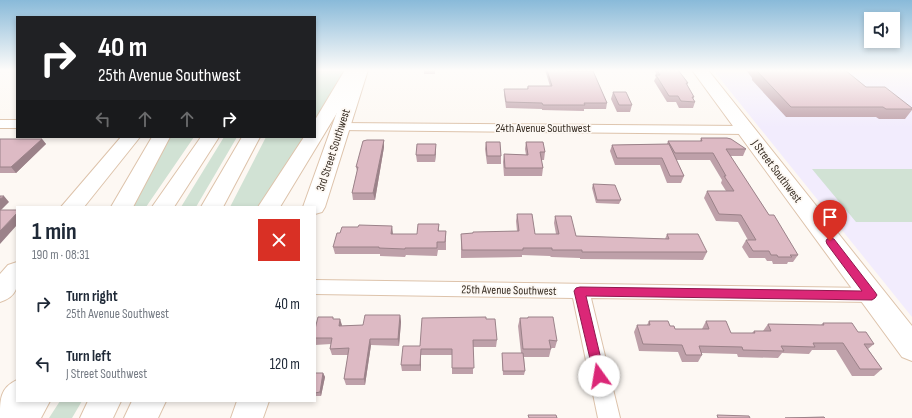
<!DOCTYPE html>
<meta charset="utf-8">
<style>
:root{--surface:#fff;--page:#f6f6f7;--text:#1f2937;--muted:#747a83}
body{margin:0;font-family:"Sofia Sans Condensed",sans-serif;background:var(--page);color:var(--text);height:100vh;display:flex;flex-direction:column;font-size:15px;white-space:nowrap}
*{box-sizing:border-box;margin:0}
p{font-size:13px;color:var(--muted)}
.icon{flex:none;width:22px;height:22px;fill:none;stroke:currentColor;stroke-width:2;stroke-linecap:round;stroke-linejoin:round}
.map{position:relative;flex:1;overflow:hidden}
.drawer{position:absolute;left:16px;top:206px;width:300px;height:196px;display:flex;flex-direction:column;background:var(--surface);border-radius:0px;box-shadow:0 2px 6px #0003}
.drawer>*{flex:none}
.top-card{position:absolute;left:16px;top:16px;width:300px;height:122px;border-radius:0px;box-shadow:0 2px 6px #0003;background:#202124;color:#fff;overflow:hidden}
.fabs{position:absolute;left:864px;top:12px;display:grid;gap:8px}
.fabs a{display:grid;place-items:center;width:36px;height:36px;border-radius:0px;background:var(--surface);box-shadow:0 2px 6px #0003;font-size:20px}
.pin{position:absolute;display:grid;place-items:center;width:34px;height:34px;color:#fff;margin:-41px -17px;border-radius:50% 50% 50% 0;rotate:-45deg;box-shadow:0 0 4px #0007}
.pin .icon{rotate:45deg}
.me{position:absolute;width:44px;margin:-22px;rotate:347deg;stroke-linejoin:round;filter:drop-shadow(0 0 3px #0008)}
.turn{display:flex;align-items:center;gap:14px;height:84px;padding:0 16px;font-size:18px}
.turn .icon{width:52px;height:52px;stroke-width:2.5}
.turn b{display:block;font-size:28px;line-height:34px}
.lanes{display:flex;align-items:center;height:38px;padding:0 16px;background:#0003;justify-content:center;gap:20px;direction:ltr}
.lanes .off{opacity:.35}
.round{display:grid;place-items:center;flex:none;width:42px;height:42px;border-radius:0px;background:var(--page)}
.summary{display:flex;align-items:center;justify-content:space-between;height:68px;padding:0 16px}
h1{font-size:24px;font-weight:700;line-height:30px}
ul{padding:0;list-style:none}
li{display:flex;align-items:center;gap:12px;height:60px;padding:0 16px}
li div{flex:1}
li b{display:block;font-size:15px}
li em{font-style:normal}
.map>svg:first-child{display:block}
</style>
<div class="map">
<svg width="912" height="418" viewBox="0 0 912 418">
<rect width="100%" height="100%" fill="#fdf8f3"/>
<path fill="#f2ecfd" d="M713 70H912V317Z"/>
<path fill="#d1e2d4" d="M315 70H349L338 91 315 127Z
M166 137H194L146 207H128Z
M224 137H237L196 207H181Z
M266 137H309L263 207H230Z
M812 169H912V222H856Z
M60 401H82L72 418H49Z"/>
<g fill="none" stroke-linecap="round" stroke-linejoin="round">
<g stroke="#ddc3ab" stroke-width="2">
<path id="street" d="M0 120H17V128H0Z
M340 123 746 126 750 127 752 130 750 133 746 134 336 130 334 127 336 124Z
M315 280 871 288 877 290 880 295 877 300 871 302 591 298 620 418H598L573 298 315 294Z"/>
</g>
<g stroke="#ddc3ab" stroke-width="2">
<path id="secondary" d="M352 70H368L325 207 322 212 315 214V207H303Z
M692 70H708L912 326V361L902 357Z
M121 137H140L84 207H61Z
M17 262C17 281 22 295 0 302V274L8 265Z
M237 401H269L263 418H231Z"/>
</g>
<g stroke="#ddc3ab" stroke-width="2">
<path id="highway" d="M345 70H361L343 103 280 207H258L304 137H315V120Z
M152 137H170L133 207H111Z
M201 137H219L174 207H152Z
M242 137H260L223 207H201Z
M17 380V401H50L41 418H0C0 399 0 388 17 380Z
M88 401H121L113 418H80Z
M132 401H166L158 418H124Z"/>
</g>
<use href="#street" fill="#fff" fill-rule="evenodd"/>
<use href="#secondary" fill="#fff" fill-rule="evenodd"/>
<use href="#highway" fill="#fff" fill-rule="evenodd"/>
</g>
<path fill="#bea0a9" d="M424 70H435V74H424Z
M545 70H567V71L607 103 606 109H584V111L542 110V109L506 108 504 94V89H527L528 86H550Z
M654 70H678L688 83 687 85 694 97 693 99 695 102 693 108H679L676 102H667L654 81 656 77 655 76 656 73Z
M746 70H845L866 87 912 108V110L905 119H879L876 117H786L752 80V78Z
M613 92 632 105 630 112H617L611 99Z
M701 138 746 149 743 156H730L769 215 798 255 793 262H788L787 264H773L772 261H767L765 258H749L742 247 746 240H748L738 222 716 221 704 198 707 191H726L721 183 722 180 710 160H676L684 176 681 183H667L660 165H615L610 151 612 145 667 144 668 141H700Z
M0 139H42L46 144 16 173H0Z
M384 140V147L375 200H353L352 193 357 171 356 167Z
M486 142 501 156V164H487L485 149Z
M526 142 545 152 544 160H541L543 168 542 176H504L503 162 504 154 526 155 525 149Z
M436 151 435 162H417L416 155Z
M593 184 621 200 619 204 596 203 592 188Z
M517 214 535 234H556L554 223 555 216 576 236 665 239 667 234 707 252 703 260 580 259V258L551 257 550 256 522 255V257L461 258V234L517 231 516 221Z
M439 224V231H446V250H438L437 256 406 255 405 257 380 256V254H335L333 247 393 234H417Z
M400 315 401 322 399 346 371 345 365 385H346L344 379 348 355H332L330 349 331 344 315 345V329L334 319 342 326 363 325Z
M520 318 557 341 555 348H551V349L549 357H524L525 371 524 375H503L502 357V353H521L518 326Z
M486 319 497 340 496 347H473V374H452V355H421V371H402L401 365 420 346Z
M649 321 670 326 675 329H702L706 321 731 333H752L754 331H763L768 324 821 325 823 323 858 332 874 344 868 349 882 369 874 376H852L836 350H812L809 354 782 353 778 358 738 357 737 354 702 353V355L698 362H682L678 352 639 351 634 332 637 325H647Z
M315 373H323L325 377 321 396H315Z"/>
<path fill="#9b8289" d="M42 139 46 144 16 173 11 167Z
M384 140V147L375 200 373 193Z
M436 144V151L435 162V155Z
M4 196 9 202 0 211V199Z
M17 213V225L0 244V231Z
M392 226 393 234H391Z
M400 315 401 322 399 346 398 339Z
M340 319 342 325 341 332 339 326Z
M370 339 371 345 365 385 364 379Z
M421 349V371L420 365Z
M323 373 325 377 321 396 320 392Z"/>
<path fill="#ddbac4" stroke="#9b8289" d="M424 70H435V71H424Z
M547 70H567V71H593L607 103H584L585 105H543L542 103 506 102 504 89H528V86H552Z
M657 70H678L688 83H686L694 97H692L695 102 681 101 678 96H669L656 75H660Z
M756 70H845L866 87H885L912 108V109H886L883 107H791Z
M613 92H626L632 105H619Z
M701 138H727L731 139 746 149H726L769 215H774L798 255H790L792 257H778L777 255H771L769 251H753L746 240H756L741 215 719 214 707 191H734L724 176H726L713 153H675L668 141H702Z
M0 139H42L11 167H0Z
M367 140H384L373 193H352L358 167H356L363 141Z
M486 142H500L501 156H487Z
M526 142H543L545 152H540L543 168H505L504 154 528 155Z
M417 144H436L435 155H416Z
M669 144 684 176H670L662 158H617L612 145Z
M593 184 615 185 621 200H597Z
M0 196H4L0 199Z
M0 210H17V213L0 231Z
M517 214H532L535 234H559L555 216H571L576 236 669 239 667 234H698L707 252H582V250H552V248H523V250H462L461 234 473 233V232L519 231Z
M418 224H439L438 231H446L445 242H437V248H405V249L379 248V247H333L337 233H340L342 227H358L359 225 392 226 391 234H417Z
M365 315H400L398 339H370L364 379H344L349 348 330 349 332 338H315V329L318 317H333V319H340L339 326 363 325Z
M486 317V319H495L497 340H473L474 368H452V349H421L420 365H401L403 346H420L422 318Z
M528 317H553L557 341 549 340 551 349H523L520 318H528Z
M649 321H668L670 326H674L675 329H709L706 321H726L731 333H755L754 331H771L768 324 824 325 823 323H852L858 332H866L874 344H864L882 369H860L843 343H813L815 347 781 346 784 351 743 350 742 347 699 346 702 355H686L682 345 643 344 637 325H650Z
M502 353H523L525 371H503Z
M315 373H323L320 392 315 393Z
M528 415H556L557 418H529Z
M717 415 749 416 750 418H718Z
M824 417 825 418H785Z"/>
<linearGradient id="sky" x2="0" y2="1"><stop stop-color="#89bad9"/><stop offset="0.55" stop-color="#fefcfa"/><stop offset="1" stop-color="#fefcfa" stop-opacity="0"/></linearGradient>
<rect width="912" height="128" fill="url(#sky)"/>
<path fill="#db2777" stroke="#8e194d" d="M830 238 834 239 875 292 877 295 875 298 872 300 586 296 605 376 603 380 599 381 595 380 574 291 576 288 580 287 862 291 827 244 826 241 827 239Z"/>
<g text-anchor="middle" stroke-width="3.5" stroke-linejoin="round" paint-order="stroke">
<g font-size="12" fill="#362c22" stroke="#fdf8f3">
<text x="543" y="132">24th Avenue Southwest</text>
<text transform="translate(333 150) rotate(-72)" y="4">3rd Street Southwest</text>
<text transform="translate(777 171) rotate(53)" y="4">J Street Southwest</text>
<text transform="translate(509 290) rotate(1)" y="4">25th Avenue Southwest</text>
</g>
</g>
</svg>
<div class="fabs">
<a><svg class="icon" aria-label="sound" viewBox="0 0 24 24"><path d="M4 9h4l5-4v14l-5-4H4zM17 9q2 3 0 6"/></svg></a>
</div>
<div class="pin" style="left:830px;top:241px;background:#d93025"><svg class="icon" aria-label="arrive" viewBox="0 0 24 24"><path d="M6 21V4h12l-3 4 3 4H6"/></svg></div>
<svg class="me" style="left:599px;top:376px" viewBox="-20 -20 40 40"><circle r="19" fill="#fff"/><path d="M0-13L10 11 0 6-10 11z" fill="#db2777"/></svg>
<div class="top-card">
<div class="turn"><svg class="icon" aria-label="right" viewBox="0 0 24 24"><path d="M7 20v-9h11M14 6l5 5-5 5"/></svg><div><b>40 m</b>25th Avenue Southwest</div></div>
<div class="lanes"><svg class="icon off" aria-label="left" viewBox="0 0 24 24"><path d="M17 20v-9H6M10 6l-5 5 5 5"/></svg><svg class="icon off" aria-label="ahead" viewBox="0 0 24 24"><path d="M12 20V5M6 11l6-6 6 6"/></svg><svg class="icon off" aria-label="ahead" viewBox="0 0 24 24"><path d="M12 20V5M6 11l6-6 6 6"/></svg><svg class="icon" aria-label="right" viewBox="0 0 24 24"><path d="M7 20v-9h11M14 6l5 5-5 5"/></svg></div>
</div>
<section class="drawer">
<div class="summary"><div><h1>1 min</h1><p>190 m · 08:31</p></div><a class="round" style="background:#d93025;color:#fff"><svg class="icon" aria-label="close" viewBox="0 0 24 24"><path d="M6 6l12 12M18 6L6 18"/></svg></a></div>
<ul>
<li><svg class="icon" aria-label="right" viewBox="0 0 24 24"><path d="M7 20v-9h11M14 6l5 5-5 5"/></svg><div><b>Turn right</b><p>25th Avenue Southwest</p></div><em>40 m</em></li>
<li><svg class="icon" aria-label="left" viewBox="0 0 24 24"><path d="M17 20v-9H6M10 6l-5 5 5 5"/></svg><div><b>Turn left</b><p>J Street Southwest</p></div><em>120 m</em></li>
</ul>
</section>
</div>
